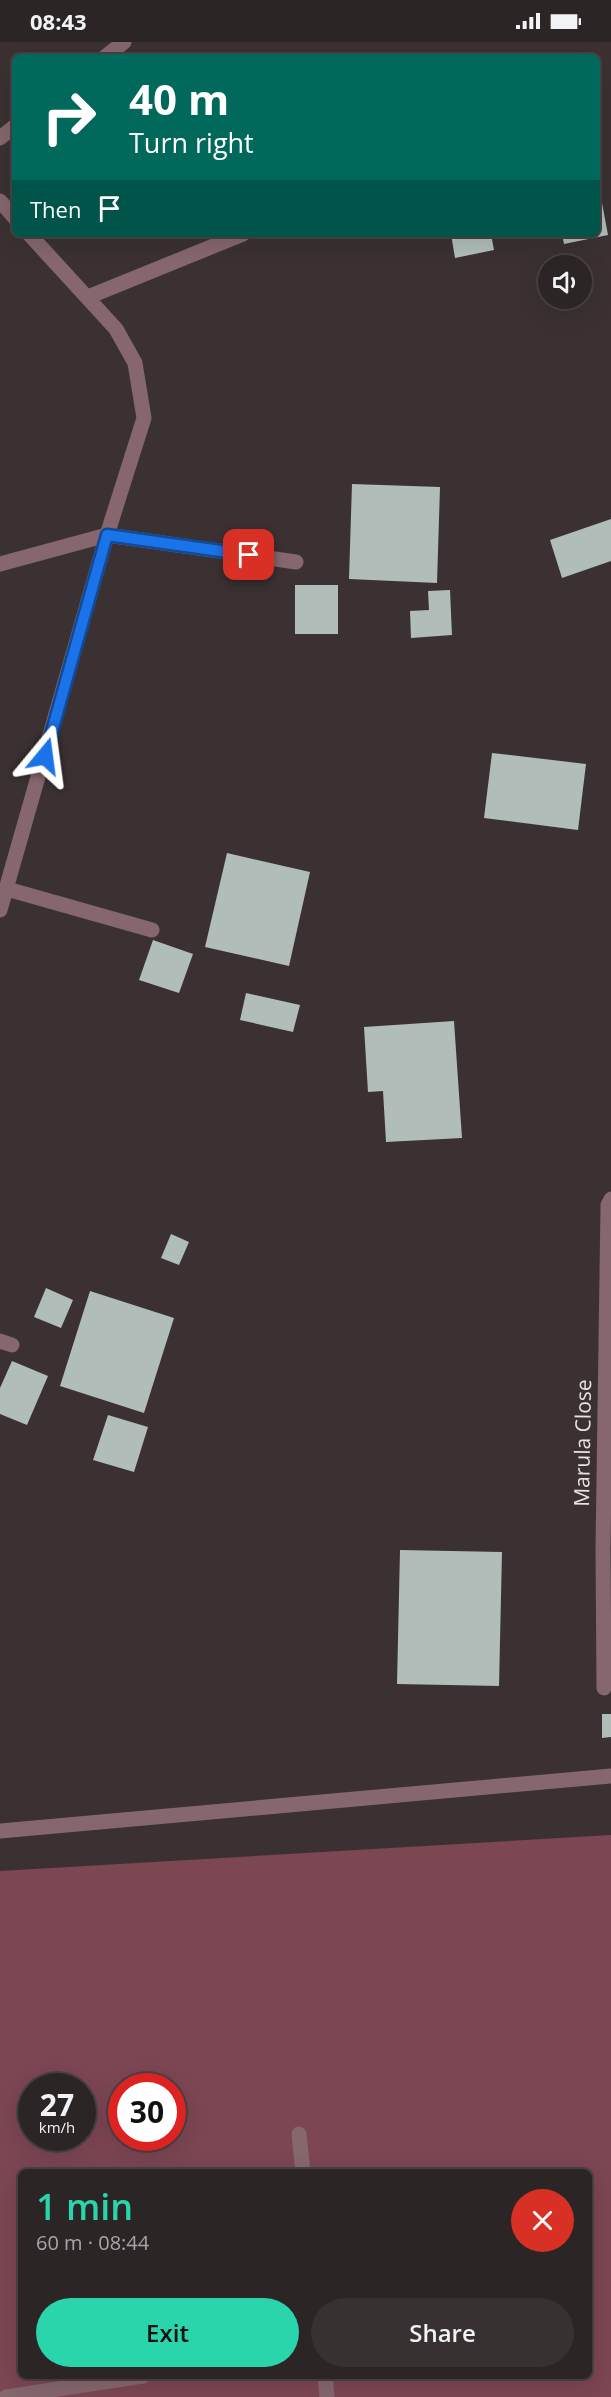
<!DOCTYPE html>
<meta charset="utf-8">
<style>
:root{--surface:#2c2526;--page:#383132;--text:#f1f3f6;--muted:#a6a5a7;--line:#484243;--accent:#2ad5ac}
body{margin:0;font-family:"Open Sans",sans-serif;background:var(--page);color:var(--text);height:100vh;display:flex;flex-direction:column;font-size:22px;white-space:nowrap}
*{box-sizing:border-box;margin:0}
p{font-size:20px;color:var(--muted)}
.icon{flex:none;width:33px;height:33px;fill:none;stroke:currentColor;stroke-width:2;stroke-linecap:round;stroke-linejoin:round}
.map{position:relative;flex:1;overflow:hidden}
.side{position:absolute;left:18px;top:2127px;width:574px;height:210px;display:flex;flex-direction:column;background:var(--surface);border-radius:9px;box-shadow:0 6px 24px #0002,0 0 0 2px var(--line)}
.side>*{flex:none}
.hud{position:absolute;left:12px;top:12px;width:588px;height:183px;border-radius:9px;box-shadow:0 6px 24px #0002,0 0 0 2px var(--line);background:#00695c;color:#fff;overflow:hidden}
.controls{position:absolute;left:538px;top:213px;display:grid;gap:12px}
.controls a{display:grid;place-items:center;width:54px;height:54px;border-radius:50%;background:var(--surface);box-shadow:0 6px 24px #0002,0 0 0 2px var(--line);font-size:30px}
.speed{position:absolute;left:18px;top:2031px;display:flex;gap:12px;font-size:30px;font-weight:700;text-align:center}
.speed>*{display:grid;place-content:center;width:78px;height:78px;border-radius:50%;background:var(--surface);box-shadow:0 6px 24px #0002,0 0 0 2px var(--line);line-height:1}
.speed small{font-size:15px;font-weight:400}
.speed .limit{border:9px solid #d22;background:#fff;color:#111}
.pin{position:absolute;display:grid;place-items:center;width:51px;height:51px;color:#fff;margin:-26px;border-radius:12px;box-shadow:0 3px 9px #0006}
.me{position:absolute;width:66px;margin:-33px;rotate:16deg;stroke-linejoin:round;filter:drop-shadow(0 0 4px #0008)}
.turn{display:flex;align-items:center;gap:21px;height:126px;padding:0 18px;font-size:27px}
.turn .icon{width:78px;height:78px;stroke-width:2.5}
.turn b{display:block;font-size:42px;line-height:51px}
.then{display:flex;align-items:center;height:57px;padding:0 18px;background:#0003;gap:12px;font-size:22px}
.round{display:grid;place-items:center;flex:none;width:63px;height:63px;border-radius:32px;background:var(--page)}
.headline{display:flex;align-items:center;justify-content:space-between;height:102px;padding:0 18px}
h1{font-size:36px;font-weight:600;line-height:45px;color:var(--accent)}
.cta{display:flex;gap:12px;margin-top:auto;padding:12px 18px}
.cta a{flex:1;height:69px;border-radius:36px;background:var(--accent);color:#111;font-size:24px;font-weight:600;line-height:69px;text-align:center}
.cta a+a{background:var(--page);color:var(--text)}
.status{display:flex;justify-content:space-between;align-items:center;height:42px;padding:0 30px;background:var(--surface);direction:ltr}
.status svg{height:16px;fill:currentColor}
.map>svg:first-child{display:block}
</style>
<div class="status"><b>08:43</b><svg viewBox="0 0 49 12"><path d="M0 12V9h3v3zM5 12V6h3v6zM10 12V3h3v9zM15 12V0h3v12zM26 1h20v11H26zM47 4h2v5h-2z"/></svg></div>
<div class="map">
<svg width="611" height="2355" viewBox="0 0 611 2355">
<rect width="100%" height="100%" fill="#3b3133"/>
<path fill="#7c4653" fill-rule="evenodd" d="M611 1793V2355H0V1829ZM32 2044H82V2096H32ZM122 2044H172V2096H122ZM21 2130H590V2334H21Z"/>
<path fill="#b0bdb8" d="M599 145 608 193 564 202 562 192H597V146Z
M451 192H491L494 208 455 216Z
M352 442 440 445 437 541 349 537Z
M611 477V519L562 536 550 498Z
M295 543H338V592H295Z
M450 548 452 593 411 596 410 569 429 568 428 549Z
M492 711 586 722 578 788 484 776Z
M227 811 310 830 289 924 205 905Z
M153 898 193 912 179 951 139 938Z
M246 951 300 963 293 990 240 978Z
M454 979 462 1096 386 1100 383 1049 368 1050 364 985Z
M171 1192 189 1200 179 1223 161 1216Z
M46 1246 73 1258 61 1286 34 1275Z
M90 1249 174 1276 144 1371 60 1344Z
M12 1319 48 1334 27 1383 0 1372V1346Z
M108 1373 148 1385 134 1430 93 1418Z
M400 1508 502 1510 499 1644 397 1642Z
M602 1672H611V1695L602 1696Z"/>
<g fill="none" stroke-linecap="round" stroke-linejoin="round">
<path stroke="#85676d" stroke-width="15" d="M105 15 124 0
M0 96 15 84
M0 159 15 176
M88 255 243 192
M0 522 107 493 296 520
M7 847 152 888
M0 868 107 493 144 376 135 321 116 287 29 192
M0 1299 12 1303
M604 1646 603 1507 608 1163 611 1157
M0 1789 611 1734
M299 2092 303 2130
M325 2334 327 2355
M6 2355 143 2334"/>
</g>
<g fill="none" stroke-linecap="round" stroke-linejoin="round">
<g stroke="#114b97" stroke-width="15">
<path id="route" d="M45 714 107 493 249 513"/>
</g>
<use href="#route" stroke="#1a73e8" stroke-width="10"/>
</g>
<g text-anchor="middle" stroke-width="6" stroke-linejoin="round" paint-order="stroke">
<g font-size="21" fill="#e9e2e4" stroke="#3b3133">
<text transform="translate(583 1401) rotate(-89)" y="7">Marula Close</text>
</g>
</g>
</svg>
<div class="controls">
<a><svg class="icon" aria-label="sound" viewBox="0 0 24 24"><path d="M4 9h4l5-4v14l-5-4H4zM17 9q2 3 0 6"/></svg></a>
</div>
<div class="speed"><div>27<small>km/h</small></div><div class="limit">30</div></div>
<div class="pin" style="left:249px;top:513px;background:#d93025"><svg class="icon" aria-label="arrive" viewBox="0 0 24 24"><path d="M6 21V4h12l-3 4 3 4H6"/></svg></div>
<svg class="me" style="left:45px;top:714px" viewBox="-20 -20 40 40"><path d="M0-17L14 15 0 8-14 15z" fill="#1a73e8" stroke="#fff" stroke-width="4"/></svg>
<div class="hud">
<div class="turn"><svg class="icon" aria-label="right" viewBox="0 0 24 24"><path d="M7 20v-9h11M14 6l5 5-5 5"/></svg><div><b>40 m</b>Turn right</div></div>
<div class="then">Then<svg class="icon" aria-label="arrive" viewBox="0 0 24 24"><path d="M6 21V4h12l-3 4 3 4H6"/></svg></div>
</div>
<section class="side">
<div class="headline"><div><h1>1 min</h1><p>60 m · 08:44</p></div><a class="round" style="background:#d93025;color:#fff"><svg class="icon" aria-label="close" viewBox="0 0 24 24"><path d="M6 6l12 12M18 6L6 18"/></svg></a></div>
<div class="cta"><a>Exit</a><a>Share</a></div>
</section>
</div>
